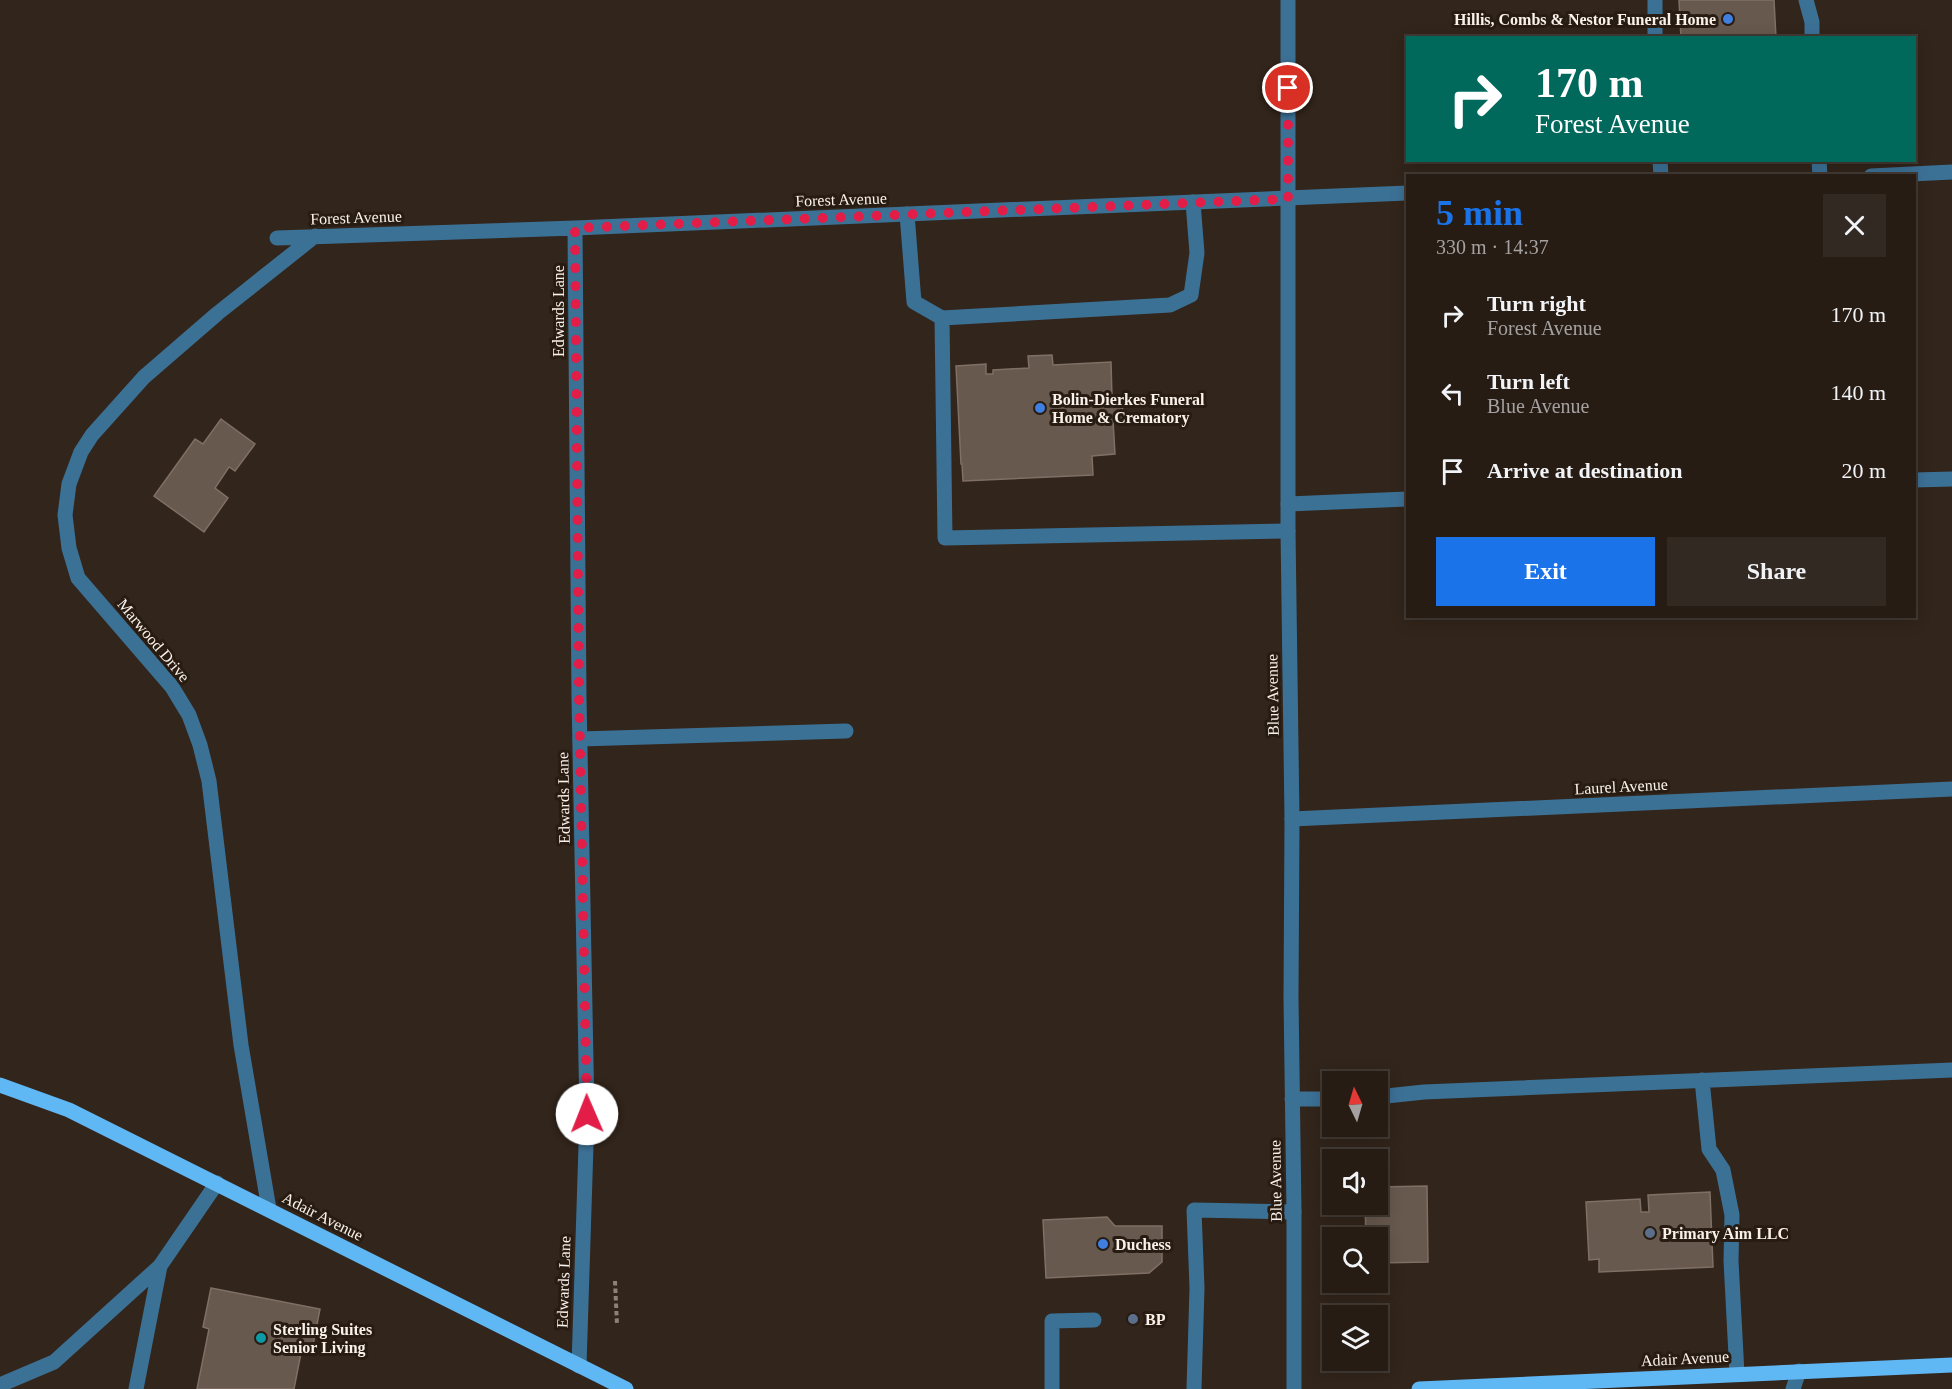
<!DOCTYPE html>
<meta charset="utf-8">
<style>
:root{--surface:#261c14;--page:#322922;--text:#f1f3f6;--muted:#a4a1a0;--line:#423a34;--accent:#1a73e8}
body{margin:0;font-family:"Times New Roman",serif;background:var(--page);color:var(--text);height:100vh;display:flex;flex-direction:column;font-size:22px;white-space:nowrap}
*{box-sizing:border-box;margin:0}
p{font-size:20px;color:var(--muted)}
.icon{flex:none;width:33px;height:33px;fill:none;stroke:currentColor;stroke-width:2;stroke-linecap:round;stroke-linejoin:round}
.map{position:relative;flex:1;overflow:hidden}
.drawer{position:absolute;left:1406px;top:174px;width:510px;height:444px;display:flex;flex-direction:column;background:var(--surface);border-radius:0px;box-shadow:0 3px 15px #0003,0 0 0 2px var(--line)}
.drawer>*{flex:none}
.guide{position:absolute;left:1406px;top:36px;width:510px;height:126px;border-radius:0px;box-shadow:0 3px 15px #0003,0 0 0 2px var(--line);background:#00695c;color:#fff;overflow:hidden}
.needle{width:39px;rotate:355deg}
.fabs{position:absolute;left:1322px;top:1071px;display:grid;gap:12px}
.fabs a{display:grid;place-items:center;width:66px;height:66px;border-radius:0px;background:var(--surface);box-shadow:0 3px 15px #0003,0 0 0 2px var(--line);font-size:30px}
.pin{position:absolute;display:grid;place-items:center;width:51px;height:51px;color:#fff;margin:-26px;border:3px solid #fff;border-radius:50%;box-shadow:0 2px 6px #0007}
.me{position:absolute;width:66px;margin:-33px;rotate:359deg;stroke-linejoin:round;filter:drop-shadow(0 0 4px #0008)}
.turn{display:flex;align-items:center;gap:21px;height:126px;padding:0 30px;font-size:27px}
.turn .icon{width:78px;height:78px;stroke-width:2.5}
.turn b{display:block;font-size:42px;line-height:51px}
.round{display:grid;place-items:center;flex:none;width:63px;height:63px;border-radius:0px;background:var(--page)}
.overview{display:flex;align-items:center;justify-content:space-between;height:102px;padding:0 30px}
h1{font-size:36px;font-weight:600;line-height:45px;color:var(--accent)}
.cta{display:flex;gap:12px;margin-top:auto;padding:12px 30px}
.cta a{flex:1;height:69px;border-radius:0px;background:var(--accent);color:#fff;font-size:24px;font-weight:600;line-height:69px;text-align:center}
.cta a+a{background:var(--page);color:var(--text)}
ul{padding:0;list-style:none}
li{display:flex;align-items:center;gap:18px;height:78px;padding:0 30px}
li div{flex:1}
li b{display:block;font-size:22px}
li em{font-style:normal}
.map>svg:first-child{display:block}
</style>
<div class="map">
<svg width="1952" height="1389" viewBox="0 0 1952 1389">
<rect width="100%" height="100%" fill="#32251b"/>
<path fill="#68594e" stroke="#7f6f64" stroke-width="1.5" d="M1679 0H1774L1776 38H1681Z
M1052 355 1053 365 1111 362 1112 397H1122L1123 420H1113L1115 454 1092 456 1093 475 963 481 962 464H961L956 366 986 364V374H993V370L1029 368 1028 356Z
M221 419 255 444 235 471 229 467 215 488 228 498 204 532 154 496 195 439 203 444Z
M1427 1186 1428 1262 1377 1263V1238H1366L1365 1204H1377V1187Z
M1710 1192 1713 1267 1599 1272V1259L1589 1260 1586 1202 1640 1199 1641 1212H1649L1648 1195Z
M1107 1217 1115 1226H1162V1262L1149 1273 1046 1278 1043 1220Z
M211 1288 320 1309 312 1350 302 1348 294 1389H197L209 1329 203 1327Z"/>
<g fill="none" stroke-linecap="round" stroke-linejoin="round">
<path stroke="#8d8279" stroke-width="4" stroke-dasharray="4.5 3" stroke-linecap="butt" d="M615 1281 617 1325"/>
<path stroke="#3c7196" stroke-width="15" d="M1655 0V38
M1806 0 1812 22V38
M1660 160 1661 176
M1819 160 1820 176
M907 214 914 302 942 318 945 538 1288 531
M942 318 1170 305 1191 295 1197 253 1193 202
M1914 480 1952 479
M1288 504 1407 499
M580 739 846 731
M1702 1080 1709 1149 1723 1170 1732 1215 1731 1261 1737 1374
M1377 1097 1424 1092 1952 1070
M1292 1099H1332
M0 1385 54 1362 160 1266 217 1183
M136 1389 160 1266
M1052 1389V1321L1094 1320
M1194 1389 1197 1288 1194 1210 1294 1212"/>
<path stroke="#3c7196" stroke-width="15" d="M1871 176 1952 172
M575 228 579 697 587 1114 579 1366
M277 238 575 228 1407 193
M1292 819 1952 789
M269 1209 241 1045 209 781 200 745 189 715 172 687 78 578 69 548 65 515 69 484 81 452 92 435 144 377 218 313 315 236
M1793 1389 1799 1371"/>
<path stroke="#3c7196" stroke-width="15" d="M1288 0V531L1292 819 1291 998 1294 1212V1389"/>
<path stroke="#5fb7f4" stroke-width="15" d="M0 1085 69 1110 626 1389
M1419 1389 1952 1365"/>
</g>
<g fill="none" stroke-linecap="round" stroke-linejoin="round">
<path stroke="#e11d48" stroke-width="10" stroke-dasharray="0 18" d="M587 1114 579 697 575 228 1288 199V88"/>
</g>
<g fill="#3f7fe0" stroke="#281c12" stroke-width="2">
<circle cx="1728" cy="19" r="6"/>
<circle cx="1040" cy="408" r="6"/>
<circle cx="1103" cy="1244" r="6"/>
</g>
<g fill="#5c6f8a" stroke="#281c12" stroke-width="2">
<circle cx="1650" cy="1233" r="6"/>
<circle cx="1133" cy="1319" r="6"/>
</g>
<circle fill="#0f9aa8" stroke="#281c12" stroke-width="2" cx="261" cy="1338" r="6"/>
<g text-anchor="middle" stroke-width="6" stroke-linejoin="round" paint-order="stroke">
<g font-size="16" font-weight="bold" fill="#faf1ea" stroke="#281c12" text-anchor="start">
<text x="1716" y="25" text-anchor="end">Hillis, Combs &amp; Nestor Funeral Home</text>
<text x="1052" y="405">Bolin-Dierkes Funeral<tspan x="1052" dy="18">Home &amp; Crematory</tspan></text>
<text x="1662" y="1239">Primary Aim LLC</text>
<text x="1115" y="1250">Duchess</text>
<text x="1145" y="1325">BP</text>
<text x="273" y="1335">Sterling Suites<tspan x="273" dy="18">Senior Living</tspan></text>
</g>
<g font-size="16" fill="#faf1ea" stroke="#281c12">
<text transform="translate(841 199) rotate(-2)" y="6">Forest Avenue</text>
<text transform="translate(356 217) rotate(-2)" y="6">Forest Avenue</text>
<text transform="translate(558 311) rotate(-90)" y="6">Edwards Lane</text>
<text transform="translate(154 640) rotate(50)" y="6">Marwood Drive</text>
<text transform="translate(1272 695) rotate(-91)" y="6">Blue Avenue</text>
<text transform="translate(1621 786) rotate(-3)" y="6">Laurel Avenue</text>
<text transform="translate(563 798) rotate(-91)" y="6">Edwards Lane</text>
<text transform="translate(1275 1181) rotate(-91)" y="6">Blue Avenue</text>
<text transform="translate(323 1216) rotate(27)" y="6">Adair Avenue</text>
<text transform="translate(563 1282) rotate(-88)" y="6">Edwards Lane</text>
<text transform="translate(1685 1358) rotate(-3)" y="6">Adair Avenue</text>
</g>
</g>
</svg>
<div class="fabs">
<a><svg class="needle" viewBox="-14 -14 28 28"><path d="M0-13l5 13h-10z" fill="#e53935"/><path d="M0 13l5-13h-10z" fill="#a4a1a0"/></svg></a>
<a><svg class="icon" aria-label="sound" viewBox="0 0 24 24"><path d="M4 9h4l5-4v14l-5-4H4zM17 9q2 3 0 6"/></svg></a>
<a><svg class="icon" aria-label="search" viewBox="0 0 24 24"><circle cx="10" cy="10" r="6"/><path d="M15 15l6 6"/></svg></a>
<a><svg class="icon" aria-label="layers" viewBox="0 0 24 24"><path d="M12 4l9 5-9 5-9-5zM3 14l9 5 9-5"/></svg></a>
</div>
<div class="pin" style="left:1288px;top:88px;background:#d93025"><svg class="icon" aria-label="arrive" viewBox="0 0 24 24"><path d="M6 21V4h12l-3 4 3 4H6"/></svg></div>
<svg class="me" style="left:587px;top:1114px" viewBox="-20 -20 40 40"><circle r="19" fill="#fff"/><path d="M0-13L10 11 0 6-10 11z" fill="#e11d48"/></svg>
<div class="guide">
<div class="turn"><svg class="icon" aria-label="right" viewBox="0 0 24 24"><path d="M7 20v-9h11M14 6l5 5-5 5"/></svg><div><b>170 m</b>Forest Avenue</div></div>
</div>
<section class="drawer">
<div class="overview"><div><h1>5 min</h1><p>330 m · 14:37</p></div><a class="round"><svg class="icon" aria-label="close" viewBox="0 0 24 24"><path d="M6 6l12 12M18 6L6 18"/></svg></a></div>
<ul>
<li><svg class="icon" aria-label="right" viewBox="0 0 24 24"><path d="M7 20v-9h11M14 6l5 5-5 5"/></svg><div><b>Turn right</b><p>Forest Avenue</p></div><em>170 m</em></li>
<li><svg class="icon" aria-label="left" viewBox="0 0 24 24"><path d="M17 20v-9H6M10 6l-5 5 5 5"/></svg><div><b>Turn left</b><p>Blue Avenue</p></div><em>140 m</em></li>
<li><svg class="icon" aria-label="arrive" viewBox="0 0 24 24"><path d="M6 21V4h12l-3 4 3 4H6"/></svg><div><b>Arrive at destination</b></div><em>20 m</em></li>
</ul>
<div class="cta"><a>Exit</a><a>Share</a></div>
</section>
</div>
